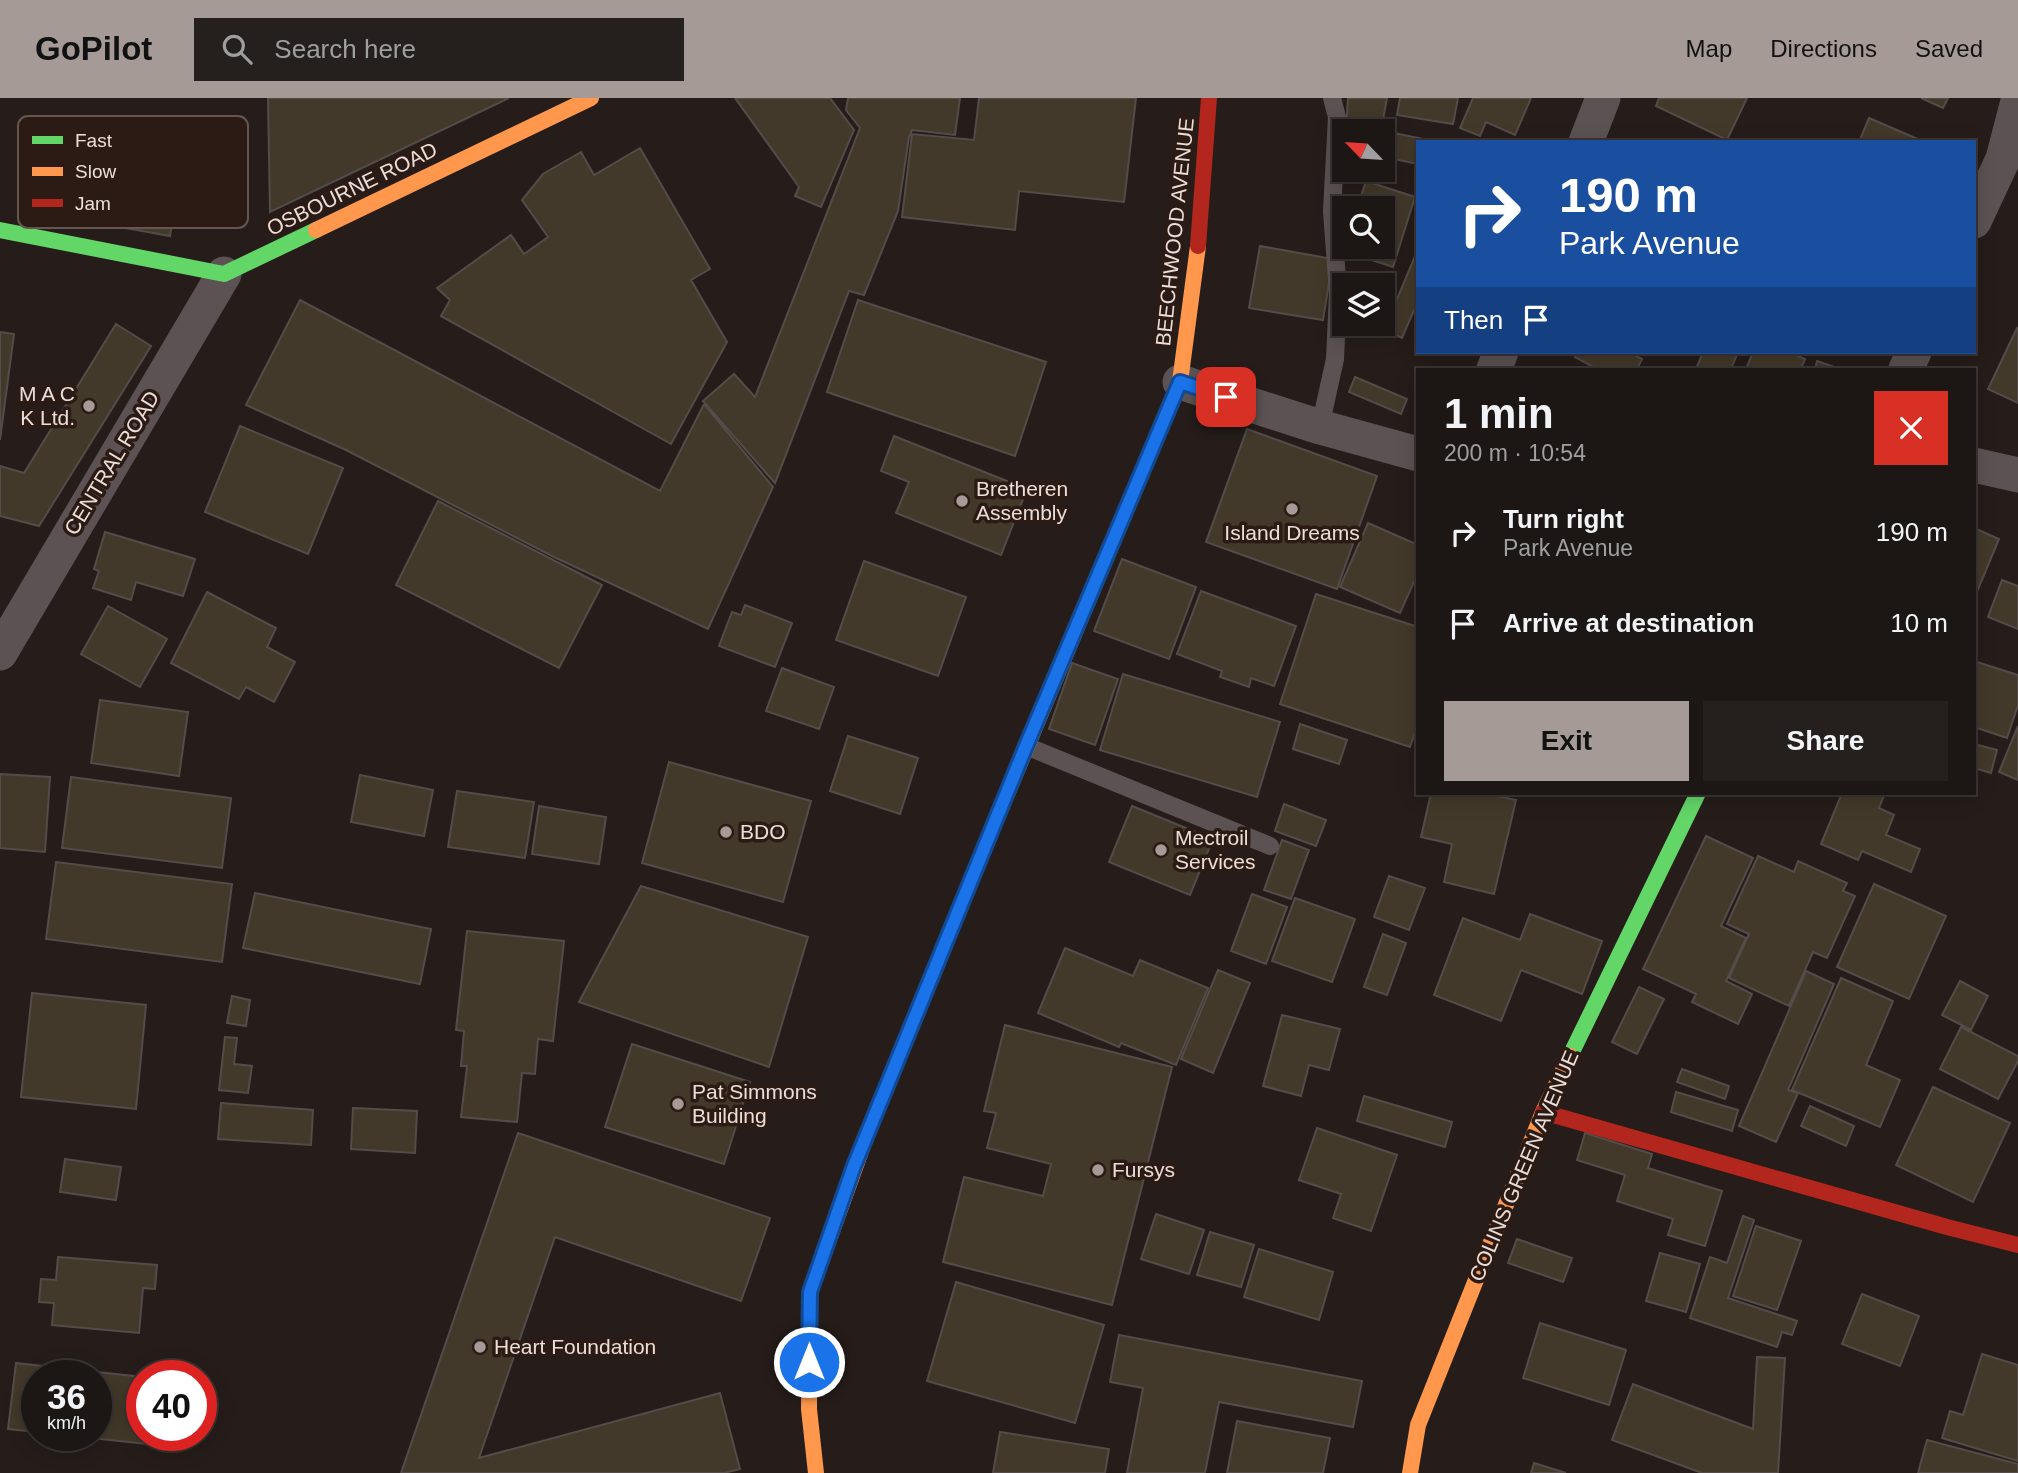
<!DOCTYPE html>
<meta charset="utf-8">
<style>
:root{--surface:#1c1614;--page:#251f1d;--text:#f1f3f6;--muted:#a09fa0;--line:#3a3534;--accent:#a69a96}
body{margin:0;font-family:Helvetica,sans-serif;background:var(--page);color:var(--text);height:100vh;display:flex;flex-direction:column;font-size:26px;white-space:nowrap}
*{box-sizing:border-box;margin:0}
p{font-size:23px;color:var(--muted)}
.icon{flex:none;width:38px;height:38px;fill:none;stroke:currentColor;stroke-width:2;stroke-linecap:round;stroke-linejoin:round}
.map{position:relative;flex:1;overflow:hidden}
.details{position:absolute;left:1416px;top:270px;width:560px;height:427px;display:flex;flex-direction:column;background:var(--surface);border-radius:0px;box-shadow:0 4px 18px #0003,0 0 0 2px var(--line)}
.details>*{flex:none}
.top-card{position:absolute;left:1416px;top:42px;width:560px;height:214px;border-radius:0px;box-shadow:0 4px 18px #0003,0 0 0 2px var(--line);background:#1a4fa0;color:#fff;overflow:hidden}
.needle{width:46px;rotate:295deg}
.tools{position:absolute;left:1332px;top:21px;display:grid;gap:14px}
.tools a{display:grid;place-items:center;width:63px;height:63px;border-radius:0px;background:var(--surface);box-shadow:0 4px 18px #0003,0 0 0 2px var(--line);font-size:35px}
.speed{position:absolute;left:21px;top:1262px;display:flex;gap:14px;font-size:35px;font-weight:700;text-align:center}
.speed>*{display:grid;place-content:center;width:91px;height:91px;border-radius:50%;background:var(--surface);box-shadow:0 4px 18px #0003,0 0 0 2px var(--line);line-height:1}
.speed small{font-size:18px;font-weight:400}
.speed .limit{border:10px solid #d22;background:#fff;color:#111}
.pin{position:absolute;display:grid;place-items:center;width:60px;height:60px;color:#fff;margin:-30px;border-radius:14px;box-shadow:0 4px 10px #0006}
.me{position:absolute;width:77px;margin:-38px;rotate:0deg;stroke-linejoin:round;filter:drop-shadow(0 0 5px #0008)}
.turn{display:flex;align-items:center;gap:24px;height:147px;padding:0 28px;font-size:32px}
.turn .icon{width:91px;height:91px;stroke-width:2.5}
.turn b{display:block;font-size:49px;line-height:60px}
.then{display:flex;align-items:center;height:66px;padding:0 28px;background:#0003;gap:14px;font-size:26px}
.round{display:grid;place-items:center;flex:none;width:74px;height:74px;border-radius:0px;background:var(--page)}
.overview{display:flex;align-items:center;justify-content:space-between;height:119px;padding:0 28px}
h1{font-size:42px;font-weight:700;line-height:52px}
.action{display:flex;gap:14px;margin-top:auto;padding:14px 28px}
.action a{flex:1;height:80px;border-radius:0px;background:var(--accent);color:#111;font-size:28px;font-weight:700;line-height:80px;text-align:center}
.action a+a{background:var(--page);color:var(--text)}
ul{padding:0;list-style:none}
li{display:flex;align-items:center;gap:21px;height:91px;padding:0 28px}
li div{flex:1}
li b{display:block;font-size:26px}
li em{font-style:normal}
header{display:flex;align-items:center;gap:42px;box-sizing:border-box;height:98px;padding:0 35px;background:var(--accent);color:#111}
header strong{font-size:33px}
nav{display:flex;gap:38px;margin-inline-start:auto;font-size:24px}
.search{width:490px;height:63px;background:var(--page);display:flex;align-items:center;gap:18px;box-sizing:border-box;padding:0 24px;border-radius:0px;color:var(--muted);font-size:26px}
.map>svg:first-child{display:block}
</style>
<header>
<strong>GoPilot</strong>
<div class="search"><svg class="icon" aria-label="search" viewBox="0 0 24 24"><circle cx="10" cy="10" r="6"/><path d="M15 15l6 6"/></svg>Search here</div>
<nav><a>Map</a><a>Directions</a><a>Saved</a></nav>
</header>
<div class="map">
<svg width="2018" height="1375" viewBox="0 0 2018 1375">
<rect width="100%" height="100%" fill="#261d1a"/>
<path fill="#43392a" stroke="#534c48" stroke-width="2" d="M268 0H509L270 114Z
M735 0H830L854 32 821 109 795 98 799 89Z
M848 0H960L955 37 912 32 909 39 898 113 864 197 849 193 775 385 703 303 734 276 755 299 860 30 846 12Z
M979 0H1136L1124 104 1019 93 1015 132 902 119 912 36 974 42Z
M1348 0H1387L1381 33H1346Z
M1400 0H1458L1453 26 1397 17Z
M1473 0H1531L1515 37 1486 24 1480 38 1460 30Z
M1659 0H1747L1727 42 1656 8Z
M1921 0H1948L1943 10Z
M1869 20 1920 42 1923 44H1859Z
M1394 35 1438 44H1418V66L1389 60Z
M640 50 710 171 691 182 727 244 671 346 441 218 450 202 437 190 511 137 524 156 548 139 522 102 543 76 581 54 594 77Z
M1366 83 1415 99 1393 169 1344 153 1345 149H1382V110H1357Z
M126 88 177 96 170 138 120 129Z
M1260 148 1333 161 1323 222 1249 210Z
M1418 151V203L1402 240 1384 232Z
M300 202 660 393 704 306 773 389 708 531 554 459 346 352 246 307Z
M858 202 1046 264 1015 358 827 294Z
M116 226 151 248 39 428 0 418V368L24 375Z
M2017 230 2018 231V305L1988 291Z
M0 234 14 236 0 342Z
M1578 254H1638L1636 258 1642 261 1637 271H1597L1575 259Z
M1703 254H1738L1731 271H1696Z
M1753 254H1788L1805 261 1801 271H1746Z
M1817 263 1840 271H1815Z
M1355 279 1407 301 1401 316 1349 294Z
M240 328 343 370 308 456 205 414Z
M1247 331 1377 378 1337 491 1206 444Z
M894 338 1027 391 1001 457 896 415 909 384 881 373Z
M438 403 602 487 559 570 396 487Z
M1368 425 1418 447V475L1400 515 1340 489Z
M1974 430 1999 441 1974 501Z
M105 434 195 461 183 498 136 484 131 502 93 490 99 473 94 471Z
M1122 461 1196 489 1169 561 1094 533Z
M864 463 966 499 938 578 836 542Z
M2002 482 2018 488V531L1988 519Z
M1201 493 1296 528 1274 588 1251 580 1249 589 1220 579 1222 573 1177 556Z
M207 494 276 530 267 549 295 564 274 604 246 589 239 601 171 565Z
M1316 496 1418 529V626L1410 649 1280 606Z
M745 507 792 525 775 569 719 548 732 514 741 517Z
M108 508 167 541 140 589 81 556Z
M1974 563 2018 577V607L2007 640 1974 629Z
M1072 565 1118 581 1095 647 1049 631Z
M782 570 834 589 819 631 766 613Z
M1123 576 1280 624 1257 699 1100 652Z
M100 602 188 614 179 678 91 665Z
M1300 626 1347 642 1339 666 1293 651Z
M2018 628V682L1999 674Z
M848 638 918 660 900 716 830 693Z
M1974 646 1997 652 1991 675 1974 670Z
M669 664 811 703 783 804 642 765Z
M0 676 50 679 45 754 0 750Z
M360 677 433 692 424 738 351 724Z
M71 679 231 700 222 770 62 750Z
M457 693 534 704 525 760 448 749Z
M1431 695H1483L1516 702 1494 796 1444 784 1452 746 1421 739Z
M1842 695H1885L1879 710 1894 717 1886 737 1920 751 1911 774 1862 753 1858 762 1821 746Z
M1284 706 1326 722 1316 748 1275 733Z
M539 708 606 719 599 766 532 756Z
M1132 708 1213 741 1190 797 1109 764Z
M1706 738 1753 760 1721 828 1746 840 1726 883 1752 896 1738 926 1692 904 1696 896 1643 871Z
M1282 742 1309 752 1291 801 1264 792Z
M1758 758 1794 774 1798 763 1847 785 1843 793 1855 798 1827 860 1813 854 1789 908 1729 880 1749 836 1727 826Z
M56 764 232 786 222 864 46 841Z
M1389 778 1425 790 1409 832 1374 819Z
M1874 786 1946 818 1909 901 1837 869Z
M641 788 808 839 769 969 579 904Z
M255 795 431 831 420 886 243 850Z
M1252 796 1287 809 1266 866 1231 853Z
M1295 800 1355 821 1332 884 1272 863Z
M1530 816 1602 843 1582 896 1521 872 1501 923 1434 897 1463 820 1520 842Z
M467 833 564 843 553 943 538 941 535 976 522 975 517 1024 461 1019 467 968H461L464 933 456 932Z
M1383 836 1406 845 1387 897 1364 889Z
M1065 850 1133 878 1140 862 1208 890 1176 967 1121 945 1119 949 1038 915Z
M1218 872 1250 885 1213 975 1181 961Z
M1806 873 1834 886 1788 992 1798 995 1776 1044 1739 1028Z
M1841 880 1893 903 1866 967 1900 982 1880 1029 1792 992Z
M1960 883 1988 898 1971 932 1942 917Z
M1639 889 1664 901 1637 956 1612 944Z
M32 895 146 907 136 1011 21 999Z
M232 898 250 902 246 928 227 925Z
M1282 917 1340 931 1329 972 1309 967 1301 998 1263 988Z
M1005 927 1172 969 1112 1207 943 1164 964 1079 1043 1098 1051 1066 987 1050 996 1015 984 1013Z
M1961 929 2018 958V963L1998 1001 1940 971Z
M225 939 237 940 234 966 252 968 248 995 219 992Z
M632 946 750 984 724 1066 605 1029Z
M1682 971 1729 988 1725 1001 1677 984Z
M1933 989 2010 1025 1973 1104 1896 1067Z
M1676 994 1738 1012 1732 1033 1671 1014Z
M1364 998 1452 1024 1445 1049 1357 1023Z
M221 1005 313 1012 311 1047 218 1041Z
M1810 1008 1854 1028 1846 1048 1801 1028Z
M353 1010 417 1013 415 1055 351 1051Z
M1317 1030 1397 1057 1371 1133 1333 1120 1341 1096 1299 1082Z
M518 1035 770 1120 741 1203 555 1139 479 1360 720 1295 740 1371 724 1375H401Z
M1585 1035 1652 1056 1648 1070 1722 1093 1705 1148 1668 1137 1673 1121 1617 1103 1625 1077 1577 1062Z
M65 1061 121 1069 116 1102 60 1094Z
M1156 1116 1204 1132 1189 1176 1141 1161Z
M1743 1118 1754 1122 1728 1200 1797 1223 1792 1237 1782 1234 1777 1249 1690 1220 1710 1159 1727 1165Z
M1756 1128 1801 1143 1777 1212 1733 1198Z
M1210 1134 1254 1147 1241 1189 1197 1177Z
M1517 1141 1572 1160 1563 1184 1508 1165Z
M1259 1151 1333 1174 1319 1222 1244 1199Z
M1660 1155 1700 1166 1686 1214 1646 1203Z
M58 1159 157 1167 155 1191 143 1190 139 1235 52 1227 54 1205 39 1204 41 1181 56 1182Z
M956 1184 1104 1227 1075 1325 927 1283Z
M1862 1196 1919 1218 1900 1268 1842 1246Z
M1540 1225 1626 1252 1609 1307 1523 1280Z
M1119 1237 1362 1283 1353 1329 1219 1304 1205 1375H1127L1143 1290 1110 1284Z
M1982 1256 2018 1267V1363L1942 1340 1950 1313 1963 1317Z
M1757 1259 1785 1260 1778 1375H1702L1612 1342 1633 1286 1753 1331Z
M16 1265 142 1279V1337H148L147 1346 62 1337H96V1278H37V1334L8 1331Z
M1237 1323 1330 1340 1323 1375H1227Z
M1000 1334 1109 1351 1105 1375H993Z
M1927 1342 2018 1366V1375H1918Z
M1534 1365 1566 1375H1531Z"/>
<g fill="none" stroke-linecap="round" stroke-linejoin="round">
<path stroke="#5c5254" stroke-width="18" d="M1320 329 1335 261 1338 195 1332 113 1337 19 1332 0
M1026 648 1270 748"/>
<path stroke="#5c5254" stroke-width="35" d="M1586 44 1603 0
M1974 123 2003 61 2018 3
M1494 271 1501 254
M1906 271 1914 254
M1180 284 1320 329 1418 356
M1974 367 2018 377
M0 555 224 176"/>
<path stroke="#63d668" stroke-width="16" d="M0 132 224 176 316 132
M1570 958 1698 695
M865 1042 999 715"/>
<path stroke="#ff974d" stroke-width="16" d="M316 132 591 0
M999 715 1180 284 1198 148
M816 1375 809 1311 810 1194 865 1042
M1410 1375 1418 1327 1543 1014 1570 958"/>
<path stroke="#b3261e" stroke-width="16" d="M1198 148 1209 0
M1543 1014 1947 1129 2018 1147"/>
</g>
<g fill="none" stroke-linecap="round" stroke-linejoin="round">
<g stroke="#114b97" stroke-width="18">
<path id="route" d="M809 1264 810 1194 854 1068 1026 648 1180 284 1226 299"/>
</g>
<use href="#route" stroke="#1a73e8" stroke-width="12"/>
</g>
<g fill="#a69a96" stroke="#2c1b14" stroke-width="2.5">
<circle cx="89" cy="308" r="7"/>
<circle cx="962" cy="403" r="7"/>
<circle cx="1292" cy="411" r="7"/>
<circle cx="726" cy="734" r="7"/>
<circle cx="1161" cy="752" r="7"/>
<circle cx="678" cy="1006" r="7"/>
<circle cx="1098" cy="1072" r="7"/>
<circle cx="480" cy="1249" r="7"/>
</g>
<g text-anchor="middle" stroke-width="7" stroke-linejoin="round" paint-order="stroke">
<g font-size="21" fill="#ebded9" stroke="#2c1b14">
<text transform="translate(352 91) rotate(-26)" y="7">OSBOURNE ROAD</text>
<text transform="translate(1175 134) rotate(-84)" y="7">BEECHWOOD AVENUE</text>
<text transform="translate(112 365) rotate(-59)" y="7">CENTRAL ROAD</text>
<text transform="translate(1524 1068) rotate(-67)" y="7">COLINS GREEN AVENUE</text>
</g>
<g font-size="21" fill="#ebded9" stroke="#2c1b14" text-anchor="start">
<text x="75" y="303" text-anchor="end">M A C<tspan x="75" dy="24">K Ltd.</tspan></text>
<text x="976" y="398">Bretheren<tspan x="976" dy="24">Assembly</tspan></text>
<text x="1292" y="442" text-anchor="middle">Island Dreams</text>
<text x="740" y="741">BDO</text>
<text x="1175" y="747">Mectroil<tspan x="1175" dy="24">Services</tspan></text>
<text x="692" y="1001">Pat Simmons<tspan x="692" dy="24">Building</tspan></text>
<text x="1112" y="1079">Fursys</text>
<text x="494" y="1256">Heart Foundation</text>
</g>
</g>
<rect x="18" y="18" width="230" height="112" rx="10" fill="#2c1b14" stroke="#65564f" stroke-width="2"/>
<rect x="32" y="38" width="31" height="8" fill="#63d668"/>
<rect x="32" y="69" width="31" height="9" fill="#ff974d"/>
<rect x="32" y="101" width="31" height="8" fill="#b3261e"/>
<g font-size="19" fill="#ebded9">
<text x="75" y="49">Fast</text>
<text x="75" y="80">Slow</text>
<text x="75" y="112">Jam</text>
</g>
</svg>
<div class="tools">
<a><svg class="needle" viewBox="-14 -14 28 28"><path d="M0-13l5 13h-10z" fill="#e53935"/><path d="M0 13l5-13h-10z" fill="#a09fa0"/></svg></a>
<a><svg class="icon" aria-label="search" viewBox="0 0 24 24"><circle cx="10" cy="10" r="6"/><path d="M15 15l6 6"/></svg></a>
<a><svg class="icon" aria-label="layers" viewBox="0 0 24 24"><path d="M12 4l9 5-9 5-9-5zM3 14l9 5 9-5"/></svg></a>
</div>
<div class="speed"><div>36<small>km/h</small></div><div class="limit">40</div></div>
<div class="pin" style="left:1226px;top:299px;background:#d93025"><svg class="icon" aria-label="arrive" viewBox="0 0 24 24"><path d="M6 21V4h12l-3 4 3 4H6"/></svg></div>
<svg class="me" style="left:809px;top:1264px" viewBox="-20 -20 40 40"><circle r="17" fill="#1a73e8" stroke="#fff" stroke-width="3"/><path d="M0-11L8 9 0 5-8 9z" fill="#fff"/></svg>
<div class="top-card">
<div class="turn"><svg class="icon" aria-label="right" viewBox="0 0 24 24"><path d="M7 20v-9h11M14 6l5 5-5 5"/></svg><div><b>190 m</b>Park Avenue</div></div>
<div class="then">Then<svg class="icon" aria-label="arrive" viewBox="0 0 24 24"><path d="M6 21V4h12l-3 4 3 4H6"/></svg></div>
</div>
<section class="details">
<div class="overview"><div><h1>1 min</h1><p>200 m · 10:54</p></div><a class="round" style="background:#d93025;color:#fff"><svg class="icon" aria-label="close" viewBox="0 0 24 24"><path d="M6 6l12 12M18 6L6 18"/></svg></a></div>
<ul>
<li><svg class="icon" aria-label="right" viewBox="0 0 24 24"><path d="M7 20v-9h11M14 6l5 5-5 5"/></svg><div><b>Turn right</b><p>Park Avenue</p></div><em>190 m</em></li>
<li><svg class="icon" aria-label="arrive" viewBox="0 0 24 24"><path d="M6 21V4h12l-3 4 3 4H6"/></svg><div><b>Arrive at destination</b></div><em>10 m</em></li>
</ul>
<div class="action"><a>Exit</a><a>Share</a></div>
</section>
</div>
